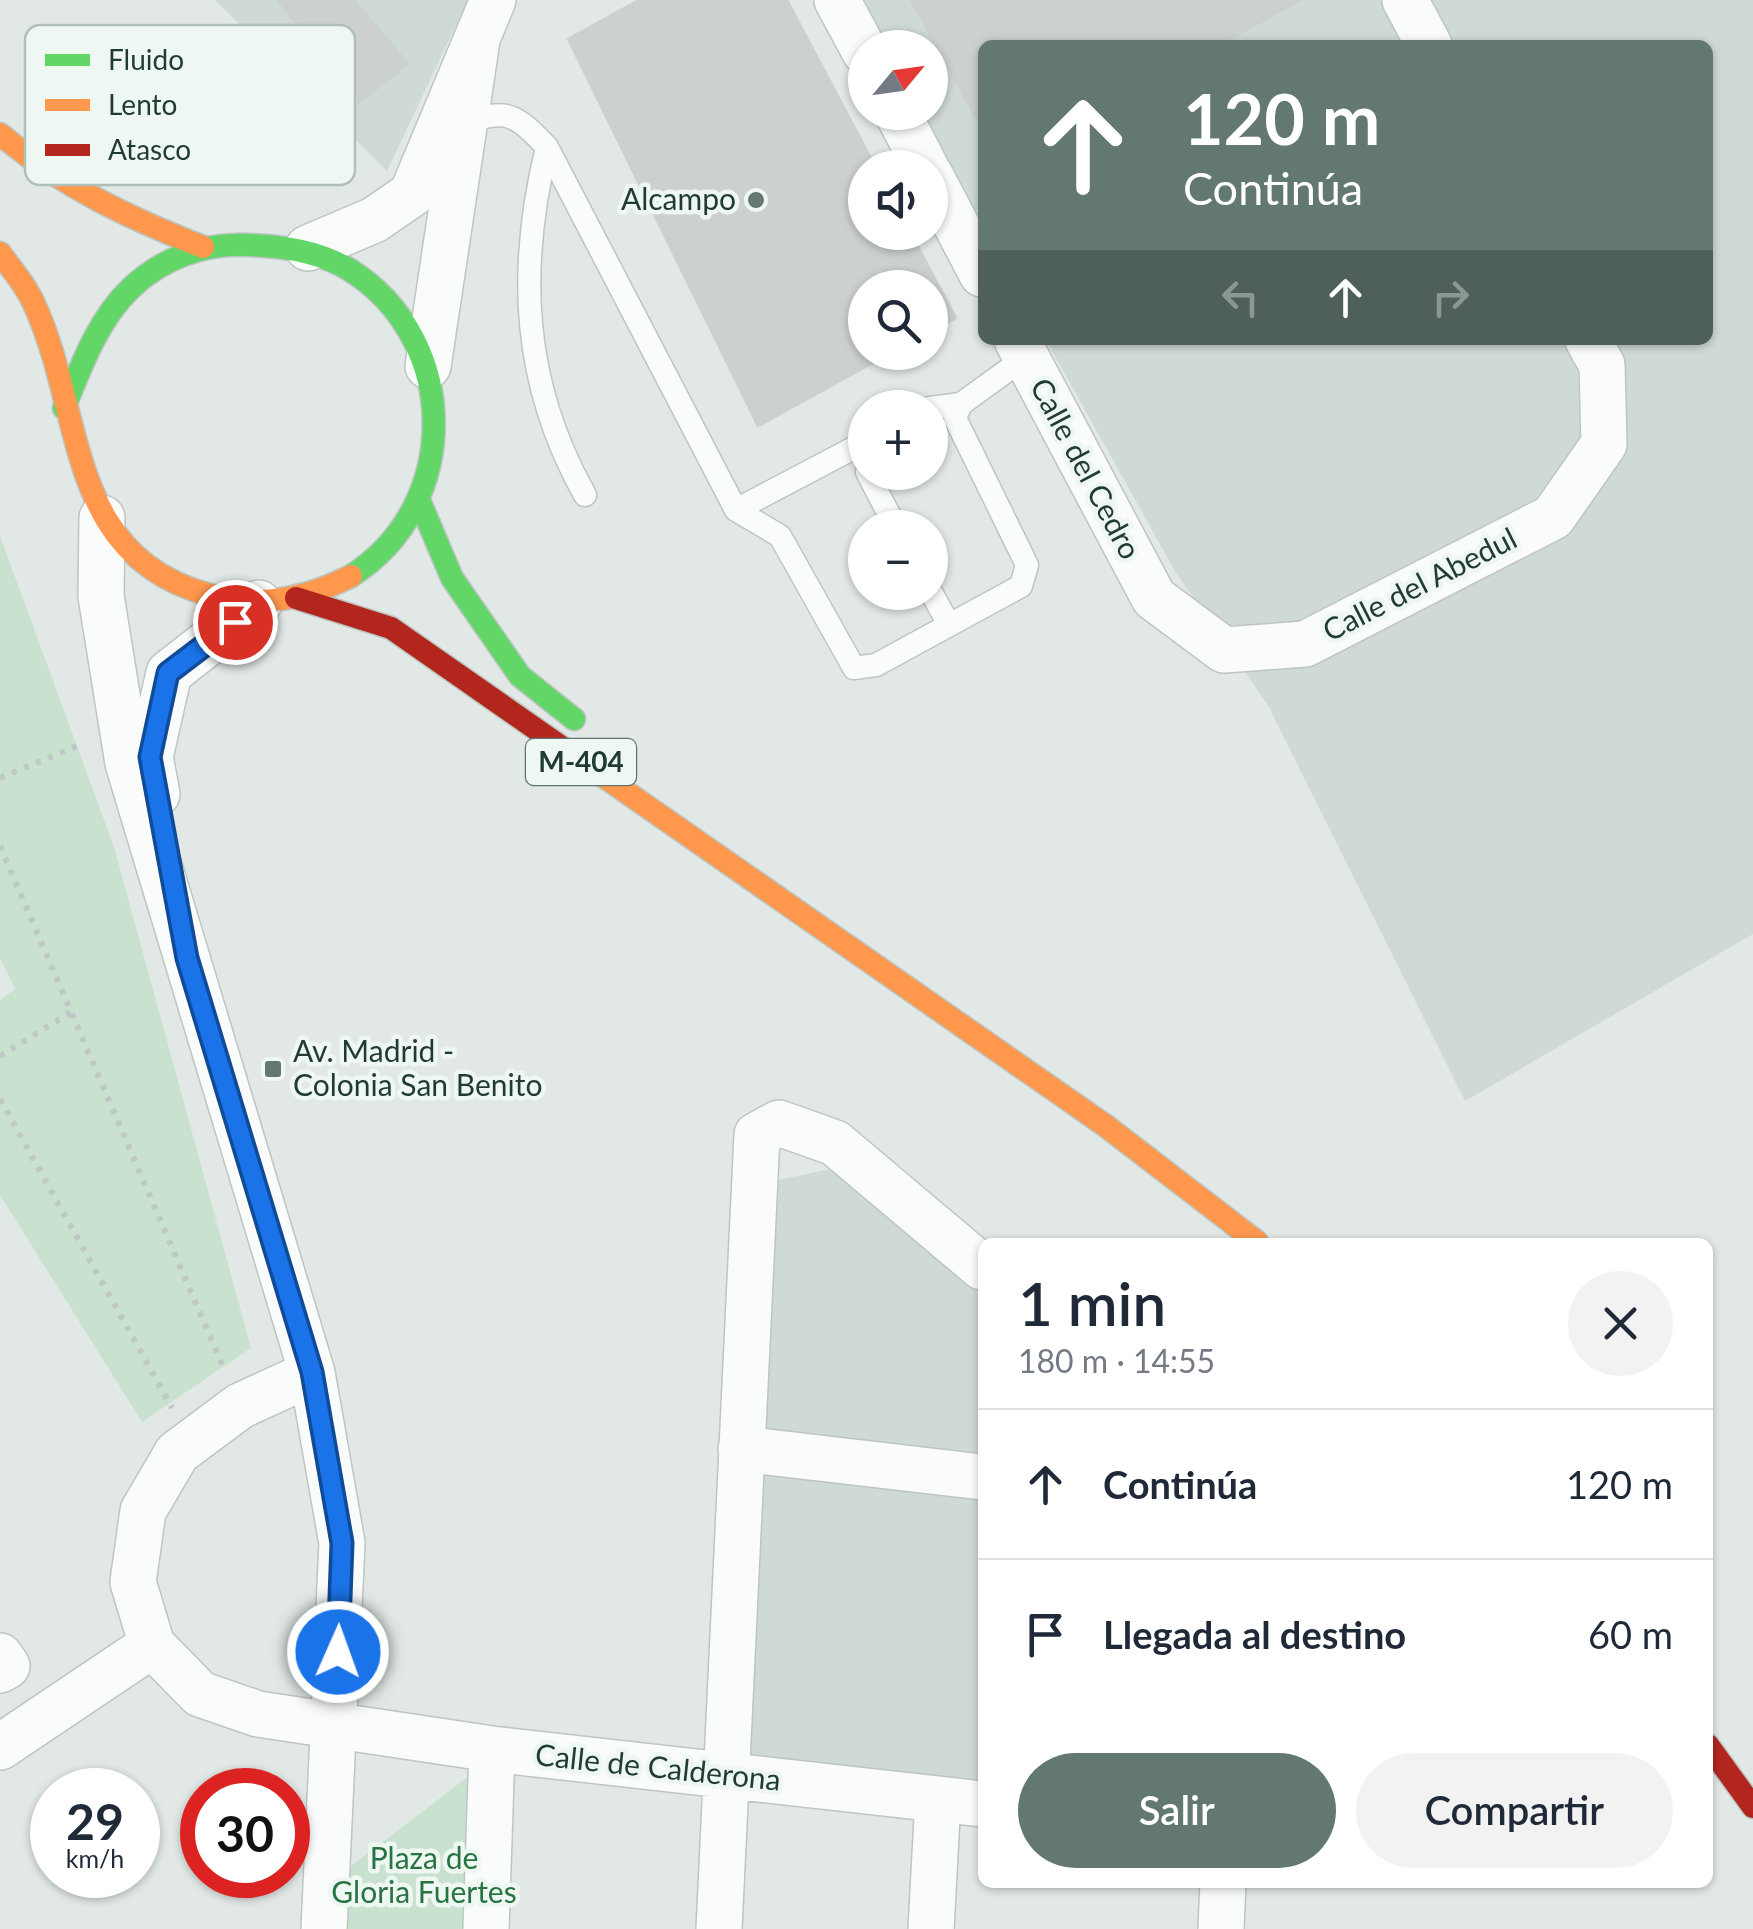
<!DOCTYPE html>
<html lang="es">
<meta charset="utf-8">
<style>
:root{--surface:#fff;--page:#f2f2f3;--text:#1f2937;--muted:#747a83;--line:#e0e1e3;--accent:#637871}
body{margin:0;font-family:Lato,sans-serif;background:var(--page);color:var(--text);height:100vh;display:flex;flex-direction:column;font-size:38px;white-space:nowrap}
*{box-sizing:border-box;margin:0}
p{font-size:32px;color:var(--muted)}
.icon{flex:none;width:55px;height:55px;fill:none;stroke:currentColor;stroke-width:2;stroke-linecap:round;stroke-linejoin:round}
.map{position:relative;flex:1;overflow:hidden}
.sheet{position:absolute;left:978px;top:1238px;width:735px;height:650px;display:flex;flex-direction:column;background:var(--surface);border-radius:15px;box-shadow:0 2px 8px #0004}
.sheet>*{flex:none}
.banner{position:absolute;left:978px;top:40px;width:735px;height:305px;border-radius:15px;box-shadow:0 2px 8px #0004;background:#637871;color:#fff;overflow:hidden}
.needle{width:65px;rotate:61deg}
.fabs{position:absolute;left:848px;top:30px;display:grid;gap:20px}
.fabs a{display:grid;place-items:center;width:100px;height:100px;border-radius:50%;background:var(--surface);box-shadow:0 2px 8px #0004;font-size:50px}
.speed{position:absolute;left:30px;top:1768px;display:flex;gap:20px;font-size:50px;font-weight:700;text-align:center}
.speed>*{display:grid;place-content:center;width:130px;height:130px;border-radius:50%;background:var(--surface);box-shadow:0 2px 8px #0004;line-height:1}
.speed small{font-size:25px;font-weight:400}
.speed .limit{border:15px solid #d22;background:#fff;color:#111}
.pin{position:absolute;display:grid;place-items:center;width:85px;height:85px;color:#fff;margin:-42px;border:5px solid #fff;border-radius:50%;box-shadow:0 2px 10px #0007}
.me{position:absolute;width:110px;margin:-55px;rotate:2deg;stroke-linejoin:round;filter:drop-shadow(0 0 8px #0008)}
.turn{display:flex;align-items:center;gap:35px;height:210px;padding:0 40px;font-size:45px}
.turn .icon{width:130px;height:130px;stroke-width:2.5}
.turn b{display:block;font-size:70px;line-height:85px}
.lanes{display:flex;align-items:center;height:95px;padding:0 40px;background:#0003;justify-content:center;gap:50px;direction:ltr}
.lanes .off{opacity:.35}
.round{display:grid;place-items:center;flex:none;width:105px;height:105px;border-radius:52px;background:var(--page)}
.overview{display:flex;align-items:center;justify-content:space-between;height:170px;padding:0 40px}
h1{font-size:60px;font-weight:600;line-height:75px}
.action{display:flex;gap:20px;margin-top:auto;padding:20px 40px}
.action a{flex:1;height:115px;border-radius:60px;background:var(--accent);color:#fff;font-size:40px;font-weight:600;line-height:115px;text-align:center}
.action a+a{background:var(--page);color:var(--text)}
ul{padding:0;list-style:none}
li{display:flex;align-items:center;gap:30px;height:150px;padding:0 40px;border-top:2px solid var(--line)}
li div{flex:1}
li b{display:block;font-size:38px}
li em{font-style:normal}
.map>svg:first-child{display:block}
</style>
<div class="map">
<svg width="1753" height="1929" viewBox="0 0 1753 1929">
<rect width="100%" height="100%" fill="#e1e8e5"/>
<path fill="#cfd9d5" d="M215 0H468L387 171Z
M857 0H1753V934L1465 1101 1268 705 1176 573 1046 340H1708V45H982V226L919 113 930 112V48L883 47Z
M849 1165 982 1276V1788L746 1766 770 1182Z"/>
<path fill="#c9e2d0" d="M0 536 114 847 251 1348 142 1422 0 1195V1000L15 989 0 959Z
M478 1769 474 1929H345L346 1870Z"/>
<path fill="#ccd1cf" stroke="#cad1ce" stroke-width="2.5" d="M278 0H354L408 64 358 103Z
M639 0H787L876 168H865V232H910L956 318 930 332V288H865V352H893L758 426 568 39Z
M911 0H1108L1026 45H982V69L957 83Z
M1108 0H1300L1219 45H1026Z
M982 69V129L957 83Z"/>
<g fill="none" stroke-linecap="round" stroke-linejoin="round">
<g stroke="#bec5c2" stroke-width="25">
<path id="lane" d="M463 123C508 108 515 114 547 147L736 510 780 536 854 668 876 665 1021 586 1027 565 955 418 961 404 1026 357
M547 147C517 270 522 383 585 495
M930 408 961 404
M867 472 896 528
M736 510 865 442
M930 590 949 625"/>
</g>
<g stroke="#bec5c2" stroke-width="48">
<path id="street" d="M837 0 865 52
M1405 0 1429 45
M897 112 926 168
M930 175 982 274
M308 248 374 220 412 194 493 0
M1017 340 1154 598 1224 650 1305 644 1553 517 1604 444 1602 365 1588 340
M428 366 477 40
M102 518 101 596 128 763 312 1373 342 1543 324 1929
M157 794 150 757 169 673 259 603
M312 1373 240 1406 177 1453 143 1511 133 1582 152 1645 200 1694 258 1714 492 1749 982 1804
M741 1449 982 1477
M0 1656 7 1666 0 1670
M0 1747 152 1645
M486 1929 492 1749
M719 1929 757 1135 779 1123 835 1143 982 1267
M931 1929 938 1799
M1221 1929 1223 1882"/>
</g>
<g stroke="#bbc5c1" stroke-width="25">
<path id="fast" d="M64 408C81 367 97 321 130 289 162 258 204 243 248 245 283 246 319 251 350 270 461 340 462 506 351 576
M419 500 452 578 520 676 574 719"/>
</g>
<g stroke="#bbc5c1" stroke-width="25">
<path id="slow" d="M0 134C61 186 129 218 203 247
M0 253C12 270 26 285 34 304 85 413 64 556 210 595 258 608 306 599 351 576
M596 771 1106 1126 1257 1242"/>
</g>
<g stroke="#bbc5c1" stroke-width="25">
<path id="jam" d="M296 598 391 628 596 771
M1708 1745 1753 1807"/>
</g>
<path stroke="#bfc8c4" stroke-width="6" stroke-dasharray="5 8" stroke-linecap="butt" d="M0 778 82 744
M0 846 224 1369
M0 1056 71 1012
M0 1099 172 1408"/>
<use href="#lane" stroke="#fafcfb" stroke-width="22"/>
<use href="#street" stroke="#fafcfb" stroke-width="45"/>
<use href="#fast" stroke="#63d668" stroke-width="22"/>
<use href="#slow" stroke="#ff974d" stroke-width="22"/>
<use href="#jam" stroke="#b3261e" stroke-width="22"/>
</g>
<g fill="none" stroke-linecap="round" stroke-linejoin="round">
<g stroke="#114b97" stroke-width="25">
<path id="route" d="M235 622 168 673 150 757 187 958 312 1372 342 1543 338 1652"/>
</g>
<use href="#route" stroke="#1a73e8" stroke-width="18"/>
</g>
<g fill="#637871" stroke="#eff7f3" stroke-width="4">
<circle cx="756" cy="200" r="10"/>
<rect x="263" y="1059" width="20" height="20" rx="5"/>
</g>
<g text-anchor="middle" stroke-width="9" stroke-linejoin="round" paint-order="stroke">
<rect fill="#eff7f3" stroke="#5d736c" stroke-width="2.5" x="526" y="739" width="110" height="46" rx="8"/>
<g font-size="28" font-weight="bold" fill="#1f3b32">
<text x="581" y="772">M-404</text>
</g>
<g font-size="30" fill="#1f3b32" stroke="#eff7f3" text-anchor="end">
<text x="736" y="210">Alcampo</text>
<text x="293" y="1062" text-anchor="start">Av. Madrid -<tspan x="293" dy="34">Colonia San Benito</tspan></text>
</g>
<g font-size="30" fill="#1f3b32" stroke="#eff7f3">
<text transform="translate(1085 469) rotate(62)" y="10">Calle del Cedro</text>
<text transform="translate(1420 585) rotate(-27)" y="10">Calle del Abedul</text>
<text transform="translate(658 1768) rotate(6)" y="10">Calle de Calderona</text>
</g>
<g font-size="30" fill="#287342" stroke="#eff7f3">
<text x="424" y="1869">Plaza de<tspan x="424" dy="34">Gloria Fuertes</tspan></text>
</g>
</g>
<rect x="25" y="25" width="330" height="160" rx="15" fill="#eff7f3" stroke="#b1bfb9" stroke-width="2.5"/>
<rect x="45" y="54" width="45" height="12" fill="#63d668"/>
<rect x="45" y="99" width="45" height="12" fill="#ff974d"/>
<rect x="45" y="144" width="45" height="12" fill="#b3261e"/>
<g font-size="28" fill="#1f3b32">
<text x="108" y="70">Fluido</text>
<text x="108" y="115">Lento</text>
<text x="108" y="160">Atasco</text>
</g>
</svg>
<div class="fabs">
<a><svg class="needle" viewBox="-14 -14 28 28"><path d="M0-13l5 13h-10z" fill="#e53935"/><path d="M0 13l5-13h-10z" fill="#747a83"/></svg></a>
<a><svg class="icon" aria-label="sound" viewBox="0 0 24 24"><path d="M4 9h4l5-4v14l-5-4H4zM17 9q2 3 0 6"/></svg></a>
<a><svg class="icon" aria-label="search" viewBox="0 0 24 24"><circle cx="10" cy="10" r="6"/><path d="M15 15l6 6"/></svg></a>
<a>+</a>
<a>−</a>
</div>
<div class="speed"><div>29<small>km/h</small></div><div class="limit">30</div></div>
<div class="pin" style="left:235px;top:622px;background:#d93025"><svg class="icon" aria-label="arrive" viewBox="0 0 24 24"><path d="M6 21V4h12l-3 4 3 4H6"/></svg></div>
<svg class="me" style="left:338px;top:1652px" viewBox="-20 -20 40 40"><circle r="17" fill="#1a73e8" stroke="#fff" stroke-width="3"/><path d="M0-11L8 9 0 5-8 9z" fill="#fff"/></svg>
<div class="banner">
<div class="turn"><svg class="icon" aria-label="ahead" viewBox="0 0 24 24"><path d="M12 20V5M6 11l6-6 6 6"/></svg><div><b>120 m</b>Continúa</div></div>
<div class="lanes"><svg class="icon off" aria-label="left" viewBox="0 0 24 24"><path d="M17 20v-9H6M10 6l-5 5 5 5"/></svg><svg class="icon" aria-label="ahead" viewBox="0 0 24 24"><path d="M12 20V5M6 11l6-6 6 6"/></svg><svg class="icon off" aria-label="right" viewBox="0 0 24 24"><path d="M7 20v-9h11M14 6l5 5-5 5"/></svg></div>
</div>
<section class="sheet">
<div class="overview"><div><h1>1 min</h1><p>180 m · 14:55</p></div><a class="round"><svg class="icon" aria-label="close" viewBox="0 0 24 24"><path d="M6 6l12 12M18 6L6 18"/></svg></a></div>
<ul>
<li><svg class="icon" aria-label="ahead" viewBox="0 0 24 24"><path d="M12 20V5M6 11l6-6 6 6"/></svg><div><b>Continúa</b></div><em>120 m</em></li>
<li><svg class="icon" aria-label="arrive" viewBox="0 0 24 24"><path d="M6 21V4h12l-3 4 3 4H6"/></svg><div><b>Llegada al destino</b></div><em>60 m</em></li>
</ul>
<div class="action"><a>Salir</a><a>Compartir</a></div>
</section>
</div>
